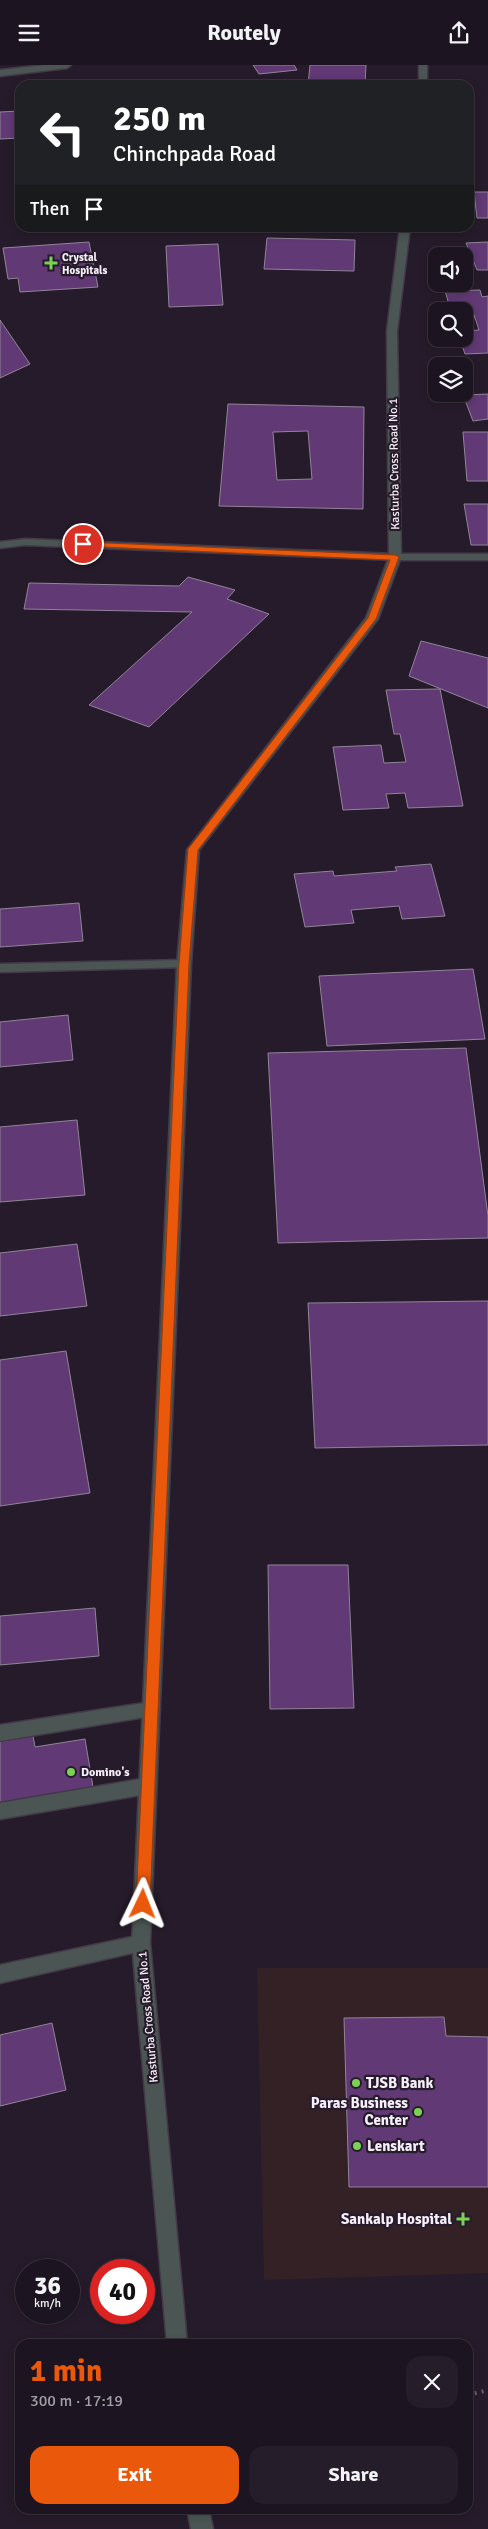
<!DOCTYPE html>
<meta charset="utf-8">
<style>
:root{--surface:#1c1420;--page:#251d29;--text:#f1f3f6;--muted:#a09ea5;--line:#3a333e;--accent:#ea580c}
body{margin:0;font-family:Signika,sans-serif;background:var(--page);color:var(--text);height:100vh;display:flex;flex-direction:column;font-size:19px;white-space:nowrap}
*{box-sizing:border-box;margin:0}
p{font-size:16px;color:var(--muted)}
.icon{flex:none;width:28px;height:28px;fill:none;stroke:currentColor;stroke-width:2;stroke-linecap:round;stroke-linejoin:round}
.map{position:relative;flex:1;overflow:hidden}
.details{position:absolute;left:15px;top:2274px;width:458px;height:175px;display:flex;flex-direction:column;background:var(--surface);border-radius:15px;box-shadow:0 2px 8px #0003,0 0 0 1px var(--line)}
.details>*{flex:none}
.banner{position:absolute;left:15px;top:15px;width:459px;height:152px;border-radius:15px;box-shadow:0 2px 8px #0003,0 0 0 1px var(--line);background:#202124;color:#fff;overflow:hidden}
.fabs{position:absolute;left:428px;top:182px;display:grid;gap:10px}
.fabs a{display:grid;place-items:center;width:45px;height:45px;border-radius:10px;background:var(--surface);box-shadow:0 2px 8px #0003,0 0 0 1px var(--line);font-size:25px}
.speed{position:absolute;left:15px;top:2194px;display:flex;gap:10px;font-size:25px;font-weight:700;text-align:center}
.speed>*{display:grid;place-content:center;width:65px;height:65px;border-radius:50%;background:var(--surface);box-shadow:0 2px 8px #0003,0 0 0 1px var(--line);line-height:1}
.speed small{font-size:12px;font-weight:400}
.speed .limit{border:8px solid #d22;background:#fff;color:#111}
.pin{position:absolute;display:grid;place-items:center;width:42px;height:42px;color:#fff;margin:-21px;border:2px solid #fff;border-radius:50%;box-shadow:0 1px 5px #0007}
.me{position:absolute;width:55px;margin:-28px;rotate:2deg;stroke-linejoin:round;filter:drop-shadow(0 0 4px #0008)}
.turn{display:flex;align-items:center;gap:18px;height:105px;padding:0 15px;font-size:22px}
.turn .icon{width:65px;height:65px;stroke-width:2.5}
.turn b{display:block;font-size:35px;line-height:42px}
.then{display:flex;align-items:center;height:48px;padding:0 15px;background:#0003;gap:10px;font-size:19px}
.round{display:grid;place-items:center;flex:none;width:52px;height:52px;border-radius:15px;background:var(--page)}
.head{display:flex;align-items:center;justify-content:space-between;height:85px;padding:0 15px}
h1{font-size:30px;font-weight:800;line-height:38px;color:var(--accent)}
.action{display:flex;gap:10px;margin-top:auto;padding:10px 15px}
.action a{flex:1;height:58px;border-radius:15px;background:var(--accent);color:#fff;font-size:20px;font-weight:800;line-height:58px;text-align:center}
.action a+a{background:var(--page);color:var(--text)}
header{display:flex;justify-content:space-between;align-items:center;height:65px;padding:0 15px;background:var(--surface);font-size:22px;font-weight:800}
.map>svg:first-child{display:block}
</style>
<header><svg class="icon" aria-label="menu" viewBox="0 0 24 24"><path d="M4 6h16M4 12h16M4 18h16"/></svg>Routely<svg class="icon" aria-label="share" viewBox="0 0 24 24"><path d="M12 15V3M7 8l5-5 5 5M5 13v7h14v-7"/></svg></header>
<div class="map">
<svg width="488" height="2464" viewBox="0 0 488 2464">
<rect width="100%" height="100%" fill="#261b2a"/>
<path fill="#342125" d="M257 1903H488V2208L264 2215Z"/>
<path fill="#613975" stroke="#918498" fill-rule="evenodd" d="M253 0H294L297 5 259 9Z
M310 0H366L365 20H308Z
M20 46V73L0 74V47Z
M474 127H488V153H477Z
M267 173 355 175 354 206 264 204Z
M89 177 98 222 20 227 18 213 8 214 3 183Z
M488 177V205H477L466 178Z
M218 179 223 240 169 242 166 181Z
M480 225 482 232 488 231V288L465 289 460 274H464V266L479 265 473 247 451 246 445 226Z
M0 255 30 299 0 313Z
M488 329V354L473 356 463 330Z
M228 339 364 342 363 444 219 441ZM308 366 312 414 277 415 273 367Z
M463 367H488V416H467Z
M464 439H488V480H471Z
M188 512 235 525 227 534 269 549 149 662 89 640 192 547 24 544 29 518 179 521Z
M421 576 488 593V643L409 611Z
M440 624 463 741 408 743 405 728 386 729 389 743 343 745 333 682 381 680 384 698 406 697 400 669H394L386 625Z
M431 799 445 851 402 854 399 841 351 845 354 858 305 862 294 809 333 806 334 811 397 806 395 802Z
M79 838 83 876 0 882V844Z
M473 904 485 974 327 981 319 911Z
M68 950 73 995 0 1002V957Z
M466 983 488 1151V1173L278 1178 268 988Z
M77 1055 85 1130 0 1137V1062Z
M77 1179 87 1241 0 1251V1188Z
M488 1236V1380L315 1383 308 1238Z
M66 1286 90 1428 0 1441V1295Z
M268 1500H348L354 1643 270 1644Z
M95 1543 99 1591 0 1600V1551Z
M33 1671 35 1682 85 1674 93 1722 0 1738V1677Z
M444 1952 446 1971 488 1972V2122H349L344 1953Z
M52 1958 66 2025 0 2041V1970Z"/>
<g fill="none" stroke-linecap="round" stroke-linejoin="round">
<g stroke="#433947" stroke-width="3">
<path id="service" d="M151 1637 157 1639 160 1644 157 1649 151 1651 0 1676V1660Z
M147 1713 153 1716 156 1721 153 1726 147 1729 0 1754V1738Z
M141 1870 147 1872 150 1878 147 1884 141 1886 0 1918V1900Z"/>
</g>
<g stroke="#433947" stroke-width="3">
<path id="pedestrian" d="M184 895 191 899 189 902 0 907V899Z"/>
</g>
<g stroke="#433947" stroke-width="3">
<path id="minor" d="M25 474 395 489H488V495H395L25 480 0 483V477Z"/>
</g>
<g stroke="#433947" stroke-width="3">
<path id="tertiary" d="M45 0H71L67 3 0 11V5Z
M419 0H427V20H419Z
M400 162H410L397 266 401 492 378 554 199 785 191 899 150 1878 187 2279H167L132 1878 177 899 187 785 366 553 389 492 387 266Z
M187 2444H209L213 2464H191Z"/>
</g>
<path stroke="#685e6c" stroke-width="4" stroke-dasharray="2 5" stroke-linecap="butt" d="M468 2330 488 2325"/>
<use href="#service" fill="#4b5654" fill-rule="evenodd"/>
<use href="#pedestrian" fill="#4b5654" fill-rule="evenodd"/>
<use href="#minor" fill="#4b5654" fill-rule="evenodd"/>
<use href="#tertiary" fill="#4b5654" fill-rule="evenodd"/>
</g>
<path fill="#ea580c" stroke="#983908" d="M83 477 395 490 399 492 376 554 198 785 189 899 150 1839 148 1843 143 1845 138 1843 136 1839 179 899 188 784 368 553 390 495 80 481V478Z"/>
<g fill="#7bd155" stroke="#261b2a" stroke-width="2">
<path d="M48.5 190.5h5v5h5v5h-5v5h-5v-5h-5v-5h5z"/>
<circle cx="71" cy="1707" r="5"/>
<circle cx="356" cy="2018" r="5"/>
<circle cx="418" cy="2047" r="5"/>
<circle cx="357" cy="2081" r="5"/>
<path d="M460.5 2146.5h5v5h5v5h-5v5h-5v-5h-5v-5h5z"/>
</g>
<g text-anchor="middle" stroke-width="4.5" stroke-linejoin="round" paint-order="stroke">
<g font-size="11" font-weight="bold" fill="#f6eff9" stroke="#261b2a" text-anchor="start">
<text x="62" y="196">Crystal<tspan x="62" dy="13">Hospitals</tspan></text>
</g>
<g font-size="12" fill="#f6eff9" stroke="#261b2a">
<text transform="translate(394 399) rotate(-91)" y="4">Kasturba Cross Road No.1</text>
<text transform="translate(148 1952) rotate(-95)" y="4">Kasturba Cross Road No.1</text>
</g>
<g font-size="12" font-weight="bold" fill="#f6eff9" stroke="#261b2a" text-anchor="start">
<text x="81" y="1711">Domino's</text>
</g>
<g font-size="15" font-weight="bold" fill="#f6eff9" stroke="#261b2a" text-anchor="start">
<text x="366" y="2023">TJSB Bank</text>
<text x="408" y="2043" text-anchor="end">Paras Business<tspan x="408" dy="17">Center</tspan></text>
<text x="367" y="2086">Lenskart</text>
<text x="452" y="2159" text-anchor="end">Sankalp Hospital</text>
</g>
</g>
</svg>
<div class="fabs">
<a><svg class="icon" aria-label="sound" viewBox="0 0 24 24"><path d="M4 9h4l5-4v14l-5-4H4zM17 9q2 3 0 6"/></svg></a>
<a><svg class="icon" aria-label="search" viewBox="0 0 24 24"><circle cx="10" cy="10" r="6"/><path d="M15 15l6 6"/></svg></a>
<a><svg class="icon" aria-label="layers" viewBox="0 0 24 24"><path d="M12 4l9 5-9 5-9-5zM3 14l9 5 9-5"/></svg></a>
</div>
<div class="speed"><div>36<small>km/h</small></div><div class="limit">40</div></div>
<div class="pin" style="left:83px;top:479px;background:#d93025"><svg class="icon" aria-label="arrive" viewBox="0 0 24 24"><path d="M6 21V4h12l-3 4 3 4H6"/></svg></div>
<svg class="me" style="left:143px;top:1839px" viewBox="-20 -20 40 40"><path d="M0-17L14 15 0 8-14 15z" fill="#ea580c" stroke="#fff" stroke-width="4"/></svg>
<div class="banner">
<div class="turn"><svg class="icon" aria-label="left" viewBox="0 0 24 24"><path d="M17 20v-9H6M10 6l-5 5 5 5"/></svg><div><b>250 m</b>Chinchpada Road</div></div>
<div class="then">Then<svg class="icon" aria-label="arrive" viewBox="0 0 24 24"><path d="M6 21V4h12l-3 4 3 4H6"/></svg></div>
</div>
<section class="details">
<div class="head"><div><h1>1 min</h1><p>300 m · 17:19</p></div><a class="round"><svg class="icon" aria-label="close" viewBox="0 0 24 24"><path d="M6 6l12 12M18 6L6 18"/></svg></a></div>
<div class="action"><a>Exit</a><a>Share</a></div>
</section>
</div>
